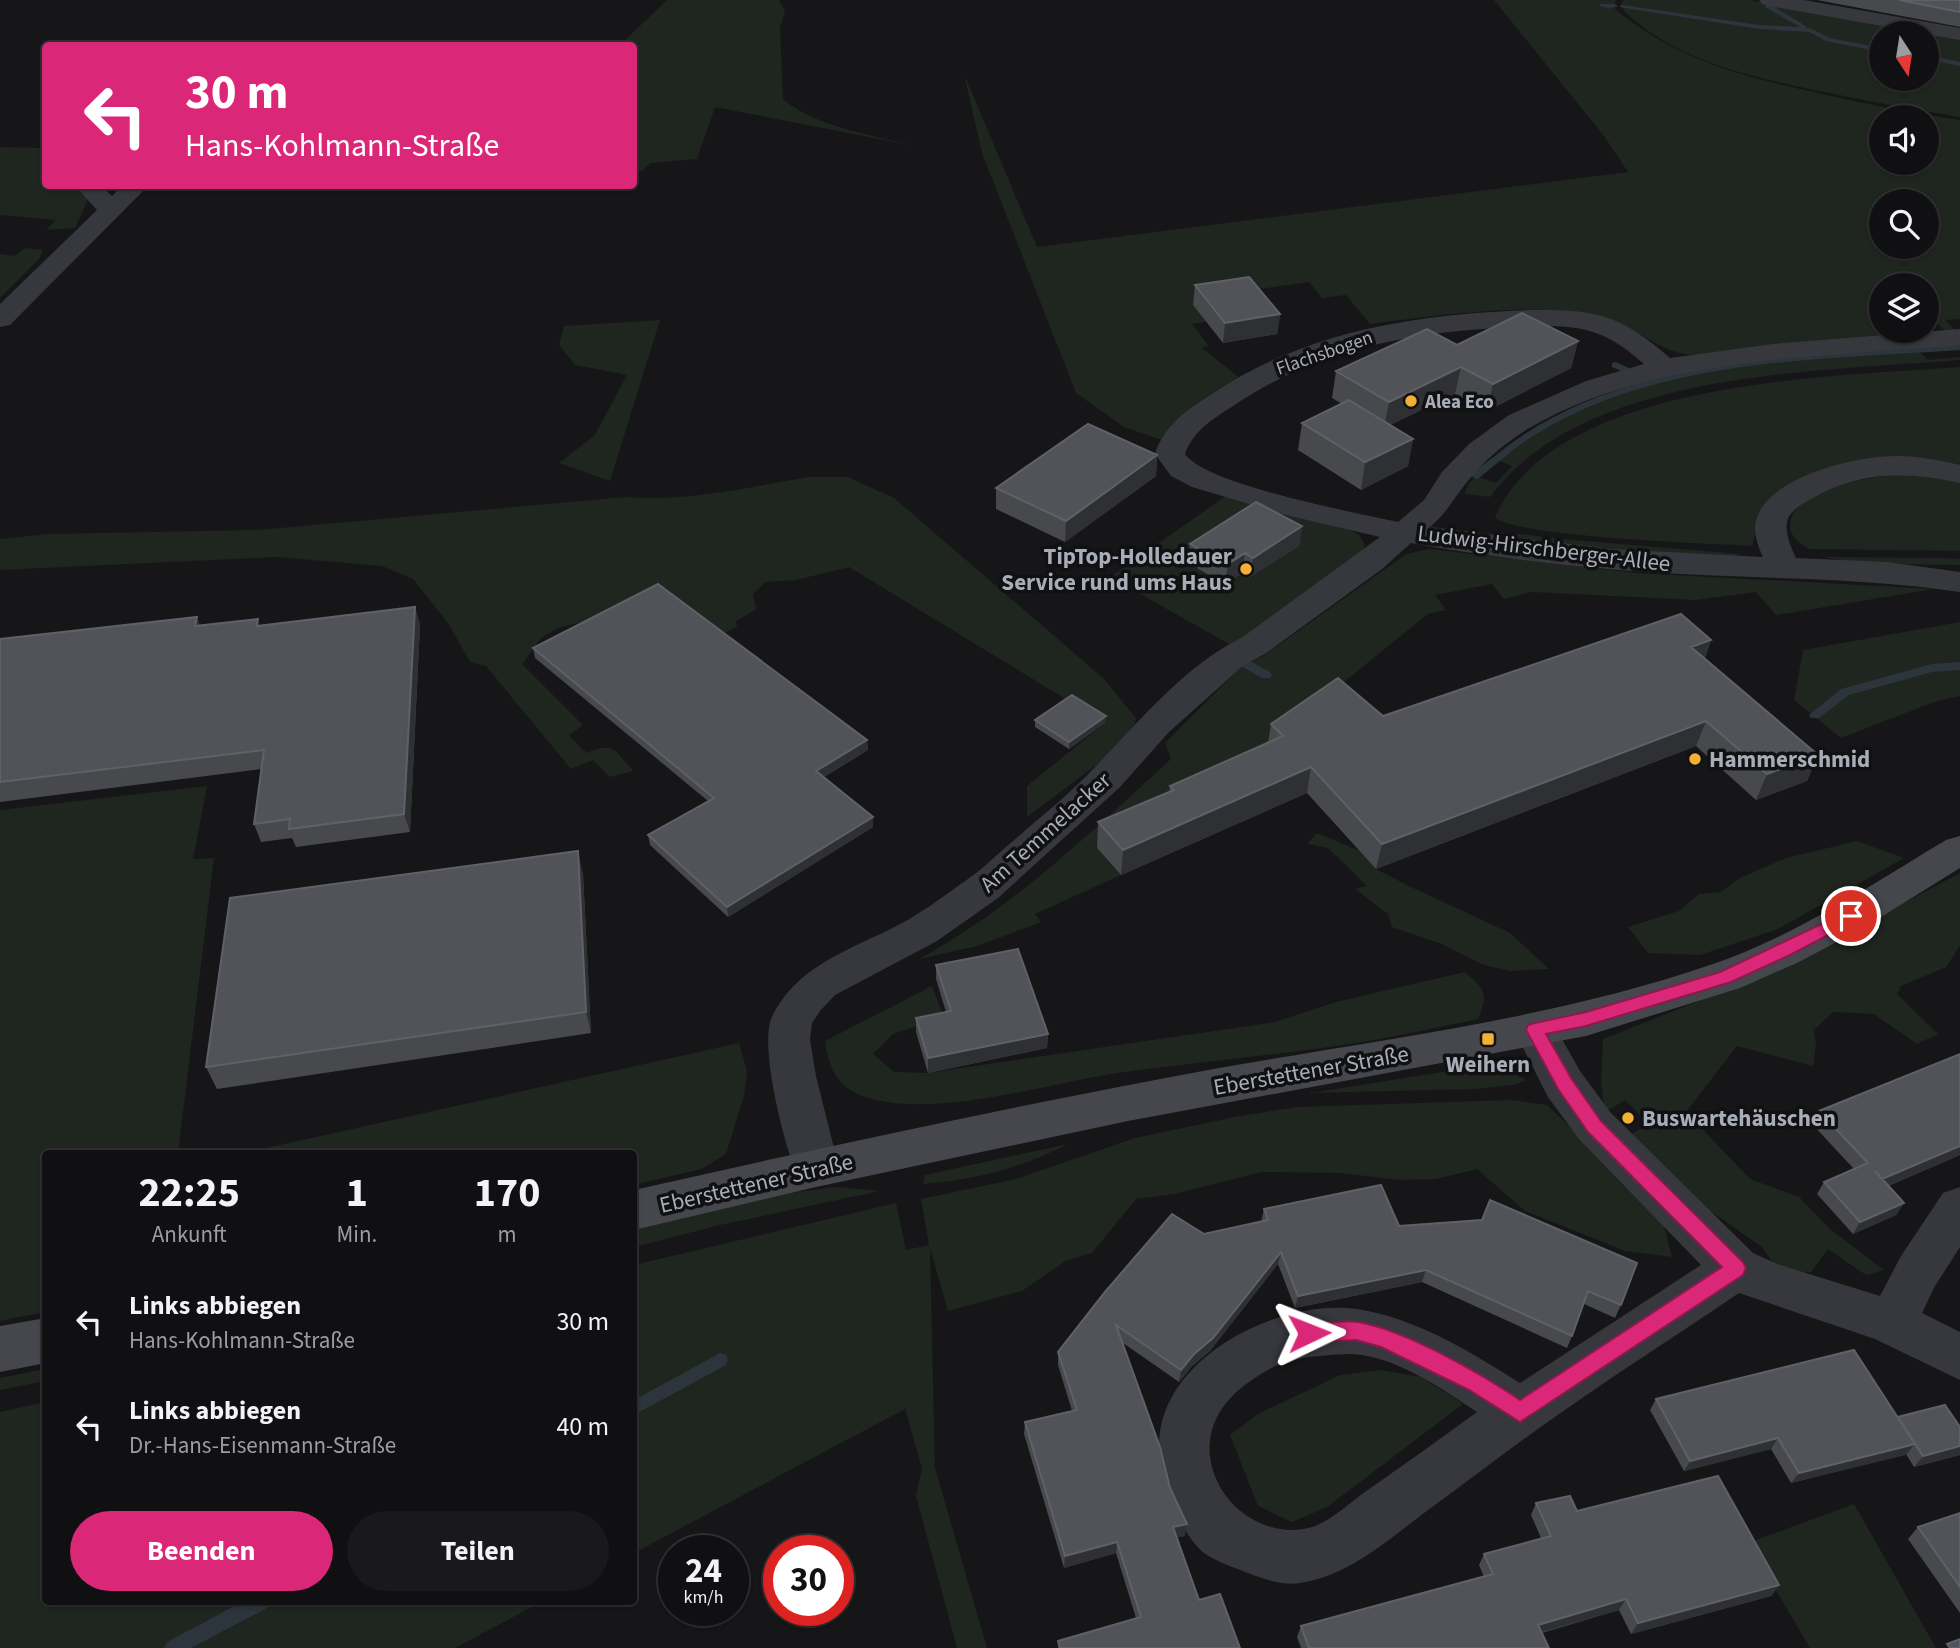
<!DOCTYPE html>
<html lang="de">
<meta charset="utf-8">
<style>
:root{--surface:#101012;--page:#19191b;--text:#f1f3f6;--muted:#9c9d9f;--line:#303032;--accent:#db2777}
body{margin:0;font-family:"Source Sans 3",sans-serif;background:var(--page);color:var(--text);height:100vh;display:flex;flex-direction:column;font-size:26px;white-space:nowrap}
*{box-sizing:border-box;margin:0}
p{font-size:23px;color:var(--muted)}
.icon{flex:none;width:38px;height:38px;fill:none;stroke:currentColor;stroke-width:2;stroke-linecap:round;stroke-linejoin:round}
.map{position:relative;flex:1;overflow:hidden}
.side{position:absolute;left:42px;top:1150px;width:595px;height:455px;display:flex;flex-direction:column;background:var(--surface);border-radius:7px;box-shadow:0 2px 5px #0004,0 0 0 2px var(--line)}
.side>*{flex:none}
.banner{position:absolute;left:42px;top:42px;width:595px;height:147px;border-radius:7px;box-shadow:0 2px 5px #0004,0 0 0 2px var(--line);background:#db2777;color:#fff;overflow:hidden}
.needle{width:46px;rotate:168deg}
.tools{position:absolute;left:1869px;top:21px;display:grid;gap:14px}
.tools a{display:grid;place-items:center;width:70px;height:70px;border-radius:50%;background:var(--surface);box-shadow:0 2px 5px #0004,0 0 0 2px var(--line);font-size:35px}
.speed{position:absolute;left:658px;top:1535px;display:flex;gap:14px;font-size:35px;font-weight:700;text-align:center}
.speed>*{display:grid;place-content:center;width:91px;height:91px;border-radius:50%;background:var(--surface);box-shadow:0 2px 5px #0004,0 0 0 2px var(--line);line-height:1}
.speed small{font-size:18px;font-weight:400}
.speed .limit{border:10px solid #d22;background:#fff;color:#111}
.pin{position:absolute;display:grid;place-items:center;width:60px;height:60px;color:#fff;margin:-30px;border:4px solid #fff;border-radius:50%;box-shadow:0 2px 7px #0007}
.me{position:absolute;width:77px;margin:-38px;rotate:88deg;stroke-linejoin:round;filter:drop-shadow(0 0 5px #0008)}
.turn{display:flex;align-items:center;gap:24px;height:147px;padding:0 28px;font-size:32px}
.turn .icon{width:91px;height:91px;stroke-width:2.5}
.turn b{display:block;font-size:49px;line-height:60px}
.eta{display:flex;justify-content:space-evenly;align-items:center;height:119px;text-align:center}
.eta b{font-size:42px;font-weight:700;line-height:49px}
.cta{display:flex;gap:14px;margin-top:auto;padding:14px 28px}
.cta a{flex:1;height:80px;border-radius:42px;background:var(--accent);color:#fff;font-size:28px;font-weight:700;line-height:80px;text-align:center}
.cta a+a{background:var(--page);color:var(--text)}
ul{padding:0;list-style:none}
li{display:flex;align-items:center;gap:21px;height:105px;padding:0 28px}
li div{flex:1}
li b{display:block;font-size:26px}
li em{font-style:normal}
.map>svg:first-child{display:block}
</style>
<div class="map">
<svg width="1960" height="1648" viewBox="0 0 1960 1648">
<rect width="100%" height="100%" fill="#161618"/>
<path fill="#1e261f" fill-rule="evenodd" d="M667 0H779L785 12 780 27 783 99C813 126 875 136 915 146L715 107 697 159 650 163 642 171H634V46L620 45Z
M1494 0H1616L1614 8C1674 59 1744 77 1818 93 1866 104 1912 113 1960 120V319L1945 320 1956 331 1946 332 1935 321H1927V285H1881V331H1901L1905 335 1691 355C1657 352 1632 322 1598 316 1527 302 1441 315 1370 324L1346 295 1322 298 1309 282 1259 289 1194 305 1206 322 1192 324 1209 346 1202 348 1240 378C1205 395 1184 409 1162 440L1124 427 1076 393 982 153 964 74 1037 247 1628 172 1604 136ZM1881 117H1927V163H1881ZM1881 201H1927V247H1881Z
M1624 0H1749L1960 38V117C1916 110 1873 102 1829 93 1758 78 1678 63 1624 11L1621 4ZM1881 33H1927V79H1881Z
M0 147 45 148 46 186H73L88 199 75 228 46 230 56 220 0 215Z
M24 248 43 250 40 258 0 298V254L15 256Z
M660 320 610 481 559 463 595 435 627 375 575 365 559 345 564 326Z
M1918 350 1928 360 1960 357V360C1817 372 1584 370 1490 497L1465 494 1468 484 1476 476 1496 483 1512 466 1494 459C1508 448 1522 435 1537 427 1656 365 1788 361 1918 350Z
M1960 367V469L1893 459 1761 514 1752 546C1715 544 1512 537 1495 517 1556 379 1831 377 1960 367Z
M1913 474 1960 482V551L1809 549C1799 543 1790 537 1790 525 1791 484 1884 475 1913 474Z
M809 477H848L894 498 1103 678 1136 718 1131 739 1027 817V786L1105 723 849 567 796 580 766 582 753 594 756 609 736 621 737 627 718 636 614 614 558 628 541 638 522 664 583 725 569 735 586 753C614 741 615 750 633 771L610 777 593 760 571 769 486 666 470 662 448 623 413 579 382 566 276 557 0 570V539L48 534 258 530 626 497C688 502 748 487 809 477Z
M1226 496 1349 529 1360 536 1365 546 1362 551 1231 645 1110 577Z
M1502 532 1561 539 1741 554 1731 557H1690L1517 540 1497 535Z
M1429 549 1636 573 1934 589 1776 615 1756 592 1695 600 1532 592 1504 599 1492 584 1435 595 1446 610 1428 614 1334 690 1267 749 1097 848 1121 875 1035 914 1041 922 977 946 919 959C1014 907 1091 832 1171 759L1165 743 1248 660 1262 657 1406 554Z
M1824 557 1948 558 1960 559V565L1863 564Z
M1960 622V696L1934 702 1841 738 1794 700 1803 650Z
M207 786 193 859 214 858 178 1153H46L45 1312 0 1321V810Z
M1317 833 1360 851 1376 869 1409 886 1510 933 1549 969 1510 971 1484 965 1439 943 1392 927 1388 914 1355 889 1367 886 1328 848 1307 844Z
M1857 841 1904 858 1778 929 1700 955 1648 953 1628 927 1679 911 1699 894 1720 892 1742 877 1786 858Z
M1960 873V946L1946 967 1901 986 1897 994 1938 1034 1917 1044 1874 1014 1833 1012 1814 1030 1816 1044 1813 1066 1737 1046 1686 1112 1750 1179 1799 1197 1830 1229 1884 1270 1866 1275 1828 1249 1811 1272 1781 1274 1762 1247 1706 1208 1630 1135 1649 1124 1625 1100 1605 1112 1601 1083 1603 1039 1742 984 1834 940Z
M1465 972C1485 990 1489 993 1478 1019 1440 1027 1402 1035 1363 1042 1280 1055 1195 1062 1111 1074 1044 1085 923 1121 860 1095 836 1085 828 1065 825 1041L932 986 944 1017 893 1034 873 1054 894 1072 928 1073 1275 1022 1336 1002Z
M739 1043 747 1071 744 1096 726 1154 701 1169 634 1185V1153H244Z
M1493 1064 1527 1080 1513 1085 1475 1089 1310 1093Z
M1510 1100 1547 1105 1620 1174 1664 1226 1672 1257 1625 1251 1525 1211 1477 1169 1436 1179 1399 1180 1340 1173 1262 1172 1175 1194 1136 1199 1092 1253 1067 1260 1022 1291 948 1311 930 1248 935 1468 987 1648H957L916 1496 922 1468 905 1409 634 1553V1265L896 1203 906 1250 929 1245 921 1199 1016 1179 1135 1138 1235 1117 1297 1107Z
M1068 1144C1022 1168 974 1180 923 1184L925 1175Z
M837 1187 880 1191 720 1225 634 1247V1227L771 1195Z
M45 1369V1381L0 1390V1378Z
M1381 1370 1421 1377 1463 1404 1327 1507 1292 1522 1258 1506 1230 1435 1258 1414 1340 1375Z
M45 1402 46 1601H543L455 1648H0V1412Z
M1854 1504 1936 1648H1810L1748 1543Z"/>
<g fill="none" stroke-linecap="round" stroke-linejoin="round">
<path fill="#2c353c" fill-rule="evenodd" d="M1767 0H1773L1771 5 1806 26 1807 28 1812 29 1830 38 1881 48V52L1826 41 1809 32 1759 29 1619 7 1622 5 1759 25 1800 27 1765 7Z
M1600 4H1615L1618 6C1614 9 1603 8 1599 5Z
M1927 55 1960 62V66L1927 59Z
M1960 344V350C1818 360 1653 358 1530 438 1512 449 1496 465 1479 478L1476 479 1471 476C1479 467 1490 460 1500 452 1624 353 1809 355 1960 344Z
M1615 362 1643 374 1645 376 1640 379 1637 378 1612 367V363Z
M1233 652 1270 672 1272 675 1270 678H1262L1229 659 1227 656Z
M1960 662V670L1932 672 1849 695 1819 718H1811L1809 715 1841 689 1932 664Z
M720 1353 726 1355 728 1360 726 1365 634 1415V1400Z
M244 1601H272L269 1607 191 1648H164L167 1642Z"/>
<path fill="#37383d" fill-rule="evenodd" d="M1759 0H1804L1960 28V40L1769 6 1762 4Z
M75 186H101L112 196 122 186H148L10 325 0 327V304L97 210Z
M1530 310C1596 309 1620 314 1670 358L1773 344 1960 329V345C1819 358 1656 355 1531 427 1507 441 1484 461 1467 482 1453 499 1447 513 1430 527L1611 549 1763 557C1758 546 1753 533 1756 521 1767 476 1857 456 1896 456 1918 456 1939 460 1960 465V483C1907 471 1857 471 1809 500 1801 505 1789 511 1787 522 1785 534 1791 547 1796 558L1887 562 1960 572V592C1874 579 1788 579 1701 575 1604 571 1507 560 1411 543L1382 569 1265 654 1245 664 1169 732 1120 787 998 898 937 941 835 995 820 1011 812 1023 810 1040 816 1076 839 1168 832 1182 816 1187 800 1182C786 1153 758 1045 772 1017 799 962 855 949 906 921 927 909 948 893 968 879 986 866 1003 849 1020 835 1045 813 1072 792 1095 767 1139 722 1183 667 1241 638L1380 537 1286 515 1192 487 1171 476 1155 454C1164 425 1188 409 1213 393 1308 330 1418 314 1530 310ZM1542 326C1588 326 1609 333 1644 364L1586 381 1509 415 1469 444 1442 472 1424 500 1398 522C1358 513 1206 485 1185 454 1193 431 1213 419 1233 406 1326 343 1431 329 1542 326Z
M1535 1013 1550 1018 1580 1071 1611 1113 1753 1253 1777 1264 1880 1296 1901 1256 1943 1193 1960 1187V1247L1935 1286 1922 1313 1960 1332V1380L1875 1339 1739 1293C1671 1339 1602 1383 1535 1431 1498 1458 1461 1486 1424 1513 1387 1541 1348 1576 1300 1583 1283 1586 1264 1579 1248 1573 1233 1567 1217 1562 1204 1553 1181 1534 1166 1491 1161 1462 1143 1366 1275 1297 1357 1309 1416 1318 1471 1352 1520 1383L1701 1265 1579 1139 1548 1097 1514 1030 1520 1018ZM1349 1354C1395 1355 1440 1388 1477 1412 1440 1439 1402 1466 1365 1492 1348 1504 1331 1521 1312 1527 1249 1545 1188 1476 1217 1417 1224 1403 1236 1391 1249 1382 1260 1374 1273 1366 1286 1362 1306 1356 1328 1355 1349 1354Z"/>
<path fill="#45474d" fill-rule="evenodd" d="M1960 836V868L1865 927 1799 962 1740 988 1586 1036 1128 1121 816 1187 634 1230V1190C828 1146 1023 1104 1219 1068 1383 1039 1552 1019 1710 965 1794 937 1871 885 1946 840Z
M46 1318V1363L0 1372V1326Z"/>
</g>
<path fill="#47494d" d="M1817 0H1960V27Z
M1195 285 1280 314 1277 334 1223 343 1193 305Z
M1578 341 1571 368 1487 411 1455 394 1390 425 1413 439 1408 466 1361 490 1298 450 1302 423 1342 404 1332 398 1336 371 1457 345Z
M1157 455 1156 476 1065 542 996 509V488Z
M1302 526 1299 546 1250 577 1242 573 1225 584 1188 563 1190 544Z
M415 607 420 625 410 832 296 847 292 838 261 842 254 824 261 769 0 802V639L200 626H260Z
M1711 640 1705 658 1818 755 1807 781 1756 800 1696 746 1376 869 1307 793 1121 875 1097 848 1098 822 1169 792 1170 786 1268 743 1271 724 1383 716Z
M533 648 867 740 868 750 824 777 873 817V827L728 917 650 845 648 835 708 801 535 658Z
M1035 720 1105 723 1069 749 1035 727Z
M583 873 591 1033 217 1089 206 1067Z
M936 965 1048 1034 1047 1048 928 1073 916 1032V1018L946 1012 936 979Z
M1960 1054V1155L1888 1186 1904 1203 1896 1215 1853 1234 1817 1194 1824 1182 1854 1169 1812 1124 1819 1111Z
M1264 1209 1399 1226 1482 1220 1621 1305 1615 1318 1584 1304 1572 1336 1567 1348 1422 1282 1295 1308 1278 1264 1210 1351 1192 1366 1179 1382 1123 1343 1185 1536 1177 1537 1199 1600 1240 1648H1058V1641L1136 1618 1116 1553 1064 1568 1024 1434 1025 1422 1072 1411 1058 1365V1352L1204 1234 1261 1222Z
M1656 1399 1898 1418 1960 1427V1455L1914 1467 1906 1454 1791 1483 1771 1449 1684 1471 1650 1410Z
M1536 1503 1577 1511 1779 1585 1771 1596 1631 1634 1619 1610 1542 1633 1549 1648H1301L1297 1637 1301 1626 1484 1577 1479 1565 1484 1554 1541 1538 1531 1515Z
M1960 1513V1613L1908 1539 1918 1527Z"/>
<path fill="#2f3033" d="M1280 314 1277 334 1223 343 1225 323Z
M1578 341 1571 368 1487 411 1493 384Z
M1461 367 1455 394 1384 428 1389 402Z
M1413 439 1408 466 1361 490 1365 462Z
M1157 455 1156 476 1065 542 1066 521Z
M1302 526 1299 546 1250 577 1253 558Z
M1245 553 1242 573 1225 584 1228 564Z
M415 607 420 625 410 832 404 814Z
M197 617 204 635 195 626Z
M1711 640 1702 665 1691 647Z
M1106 716 1105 723 1069 749V742Z
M1706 721 1696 746 1376 869 1382 844Z
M867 740 868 750 817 781 816 771Z
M1818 755 1807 781 1756 800 1767 774Z
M1311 767 1307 793 1121 875 1123 850Z
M873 817V827L728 917 727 907Z
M578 851 583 873 591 1033 586 1012Z
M1048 1034 1047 1048 928 1073V1058Z
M1960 1146V1155L1875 1191 1882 1179Z
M1904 1203 1896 1215 1853 1234 1860 1222Z
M1281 1252 1278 1264 1210 1351 1192 1366 1179 1382 1181 1370 1194 1354Z
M1426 1270 1422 1282 1295 1308 1298 1296Z
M1778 1438 1771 1449 1684 1471 1690 1461Z
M1915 1444 1906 1455 1791 1483 1799 1473Z
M1960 1446V1455L1914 1467 1923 1456Z
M1187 1524 1185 1536 1171 1539 1173 1527Z
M1117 1542 1116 1553 1064 1568 1065 1556Z
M1779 1585 1771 1596 1631 1634 1638 1623Z
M1626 1599 1619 1610 1532 1635 1538 1625Z"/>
<path fill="#525359" stroke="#5f6168" stroke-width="2" d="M1899 0H1960V12Z
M1249 277 1280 314 1225 323 1195 285Z
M1522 313 1578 341 1493 384 1461 367 1389 402 1336 371 1427 329 1457 345Z
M1349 400 1413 439 1365 462 1302 423Z
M1088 424 1157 455 1066 521 996 488Z
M1256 502 1302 526 1253 558 1245 553 1228 564 1190 544Z
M658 584 867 740 816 771 873 817 727 907 648 835 714 798 533 648Z
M415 607 404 814 289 829 290 819 254 824 264 750 0 782V639L197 617 195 626 258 619 257 626Z
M1681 614 1711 640 1691 647 1818 755 1767 774 1706 721 1382 844 1311 767 1123 850 1098 822 1174 790 1170 786 1283 736 1271 724 1338 678 1383 716Z
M1072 695 1106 716 1069 742 1035 720Z
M578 851 586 1012 206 1067 230 898Z
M1018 949 1048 1034 928 1058 916 1018 951 1011 936 965Z
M1960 1054V1146L1882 1179 1875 1171 1904 1203 1860 1222 1824 1182 1868 1163 1819 1111Z
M1381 1185 1399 1226 1482 1220 1490 1200 1637 1263 1621 1305 1588 1291 1572 1336 1426 1270 1298 1296 1281 1252 1213 1338 1194 1354 1181 1370 1116 1325 1160 1447 1170 1488 1187 1524 1173 1527 1199 1600 1220 1594 1240 1648H1060L1058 1641 1141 1617 1117 1542 1065 1556 1025 1422 1077 1410 1058 1352 1105 1292 1172 1214 1204 1234 1268 1220 1264 1209Z
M1854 1350 1915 1444 1799 1473 1778 1438 1690 1461 1656 1399Z
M1945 1405 1960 1427V1446L1923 1456 1898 1417Z
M1718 1476 1779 1585 1638 1623 1626 1599 1538 1625 1549 1648H1309L1301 1626 1493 1574 1484 1554 1551 1536 1536 1503 1570 1496 1577 1511Z
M1960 1513V1587L1918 1527Z
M1960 1639V1648H1950L1947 1644Z"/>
<path fill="#db2777" stroke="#8e194d" stroke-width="2" d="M1851 910 1859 916 1857 920 1790 955 1731 982 1586 1026 1546 1034 1571 1078 1601 1121 1743 1262 1746 1268 1743 1275 1520 1422 1469 1390 1381 1347 1356 1340 1309 1342 1301 1339 1298 1333 1301 1326 1309 1324C1324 1323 1343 1320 1358 1322 1405 1330 1480 1373 1520 1400L1722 1267 1588 1132 1558 1089 1526 1030 1528 1025 1535 1023 1586 1012 1720 972Z"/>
<g fill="#f2b134" stroke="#111113" stroke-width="2.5">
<circle cx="1411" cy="401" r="7"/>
<circle cx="1246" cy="569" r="7"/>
<circle cx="1695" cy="759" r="7"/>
<rect x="1481" y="1032" width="14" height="14" rx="3.5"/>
<circle cx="1628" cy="1118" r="7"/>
</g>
<g text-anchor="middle" stroke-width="7" stroke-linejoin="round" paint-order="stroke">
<g font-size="19" fill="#a8adb8" stroke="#111113">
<text transform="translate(1324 352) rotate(-19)" y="7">Flachsbogen</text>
</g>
<g font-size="19" font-weight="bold" fill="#a8adb8" stroke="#111113" text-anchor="start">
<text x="1425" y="408">Alea Eco</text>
</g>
<g font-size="23" fill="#a8adb8" stroke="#111113">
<text transform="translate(1544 548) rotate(7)" y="8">Ludwig-Hirschberger-Allee</text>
<text transform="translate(1045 832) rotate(-42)" y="8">Am Temmelacker</text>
<text transform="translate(1311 1070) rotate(-10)" y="8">Eberstettener Straße</text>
<text transform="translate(756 1183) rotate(-13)" y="8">Eberstettener Straße</text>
</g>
<g font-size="23" font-weight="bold" fill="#a8adb8" stroke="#111113" text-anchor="start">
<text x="1232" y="564" text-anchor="end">TipTop-Holledauer<tspan x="1232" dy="26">Service rund ums Haus</tspan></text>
<text x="1709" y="767">Hammerschmid</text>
<text x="1488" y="1072" text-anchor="middle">Weihern</text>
<text x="1642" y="1126">Buswartehäuschen</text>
</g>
</g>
</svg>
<div class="tools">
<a><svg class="needle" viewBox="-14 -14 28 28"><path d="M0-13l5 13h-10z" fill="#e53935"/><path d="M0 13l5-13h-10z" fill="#9c9d9f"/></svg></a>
<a><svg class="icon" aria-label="sound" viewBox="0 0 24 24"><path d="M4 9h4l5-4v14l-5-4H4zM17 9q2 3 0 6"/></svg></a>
<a><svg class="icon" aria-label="search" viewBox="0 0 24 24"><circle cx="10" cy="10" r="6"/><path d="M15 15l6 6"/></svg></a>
<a><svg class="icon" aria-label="layers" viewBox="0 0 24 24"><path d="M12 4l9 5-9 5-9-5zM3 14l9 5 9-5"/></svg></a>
</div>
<div class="speed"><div>24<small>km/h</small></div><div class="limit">30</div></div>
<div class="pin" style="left:1851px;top:916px;background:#d93025"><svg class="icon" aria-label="arrive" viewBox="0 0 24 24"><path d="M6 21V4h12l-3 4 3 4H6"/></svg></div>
<svg class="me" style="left:1309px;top:1333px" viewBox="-20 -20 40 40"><path d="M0-17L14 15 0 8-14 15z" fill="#db2777" stroke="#fff" stroke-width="4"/></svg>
<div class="banner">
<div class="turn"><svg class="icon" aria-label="left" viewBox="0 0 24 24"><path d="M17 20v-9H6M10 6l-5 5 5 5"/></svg><div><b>30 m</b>Hans-Kohlmann-Straße</div></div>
</div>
<section class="side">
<div class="eta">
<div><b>22:25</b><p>Ankunft</p></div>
<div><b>1</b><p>Min.</p></div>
<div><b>170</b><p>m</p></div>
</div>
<ul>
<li><svg class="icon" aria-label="left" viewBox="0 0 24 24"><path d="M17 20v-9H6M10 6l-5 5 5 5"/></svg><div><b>Links abbiegen</b><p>Hans-Kohlmann-Straße</p></div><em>30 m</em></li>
<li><svg class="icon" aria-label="left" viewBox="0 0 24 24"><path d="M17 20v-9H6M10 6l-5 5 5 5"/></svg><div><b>Links abbiegen</b><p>Dr.-Hans-Eisenmann-Straße</p></div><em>40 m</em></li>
</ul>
<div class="cta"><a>Beenden</a><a>Teilen</a></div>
</section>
</div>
